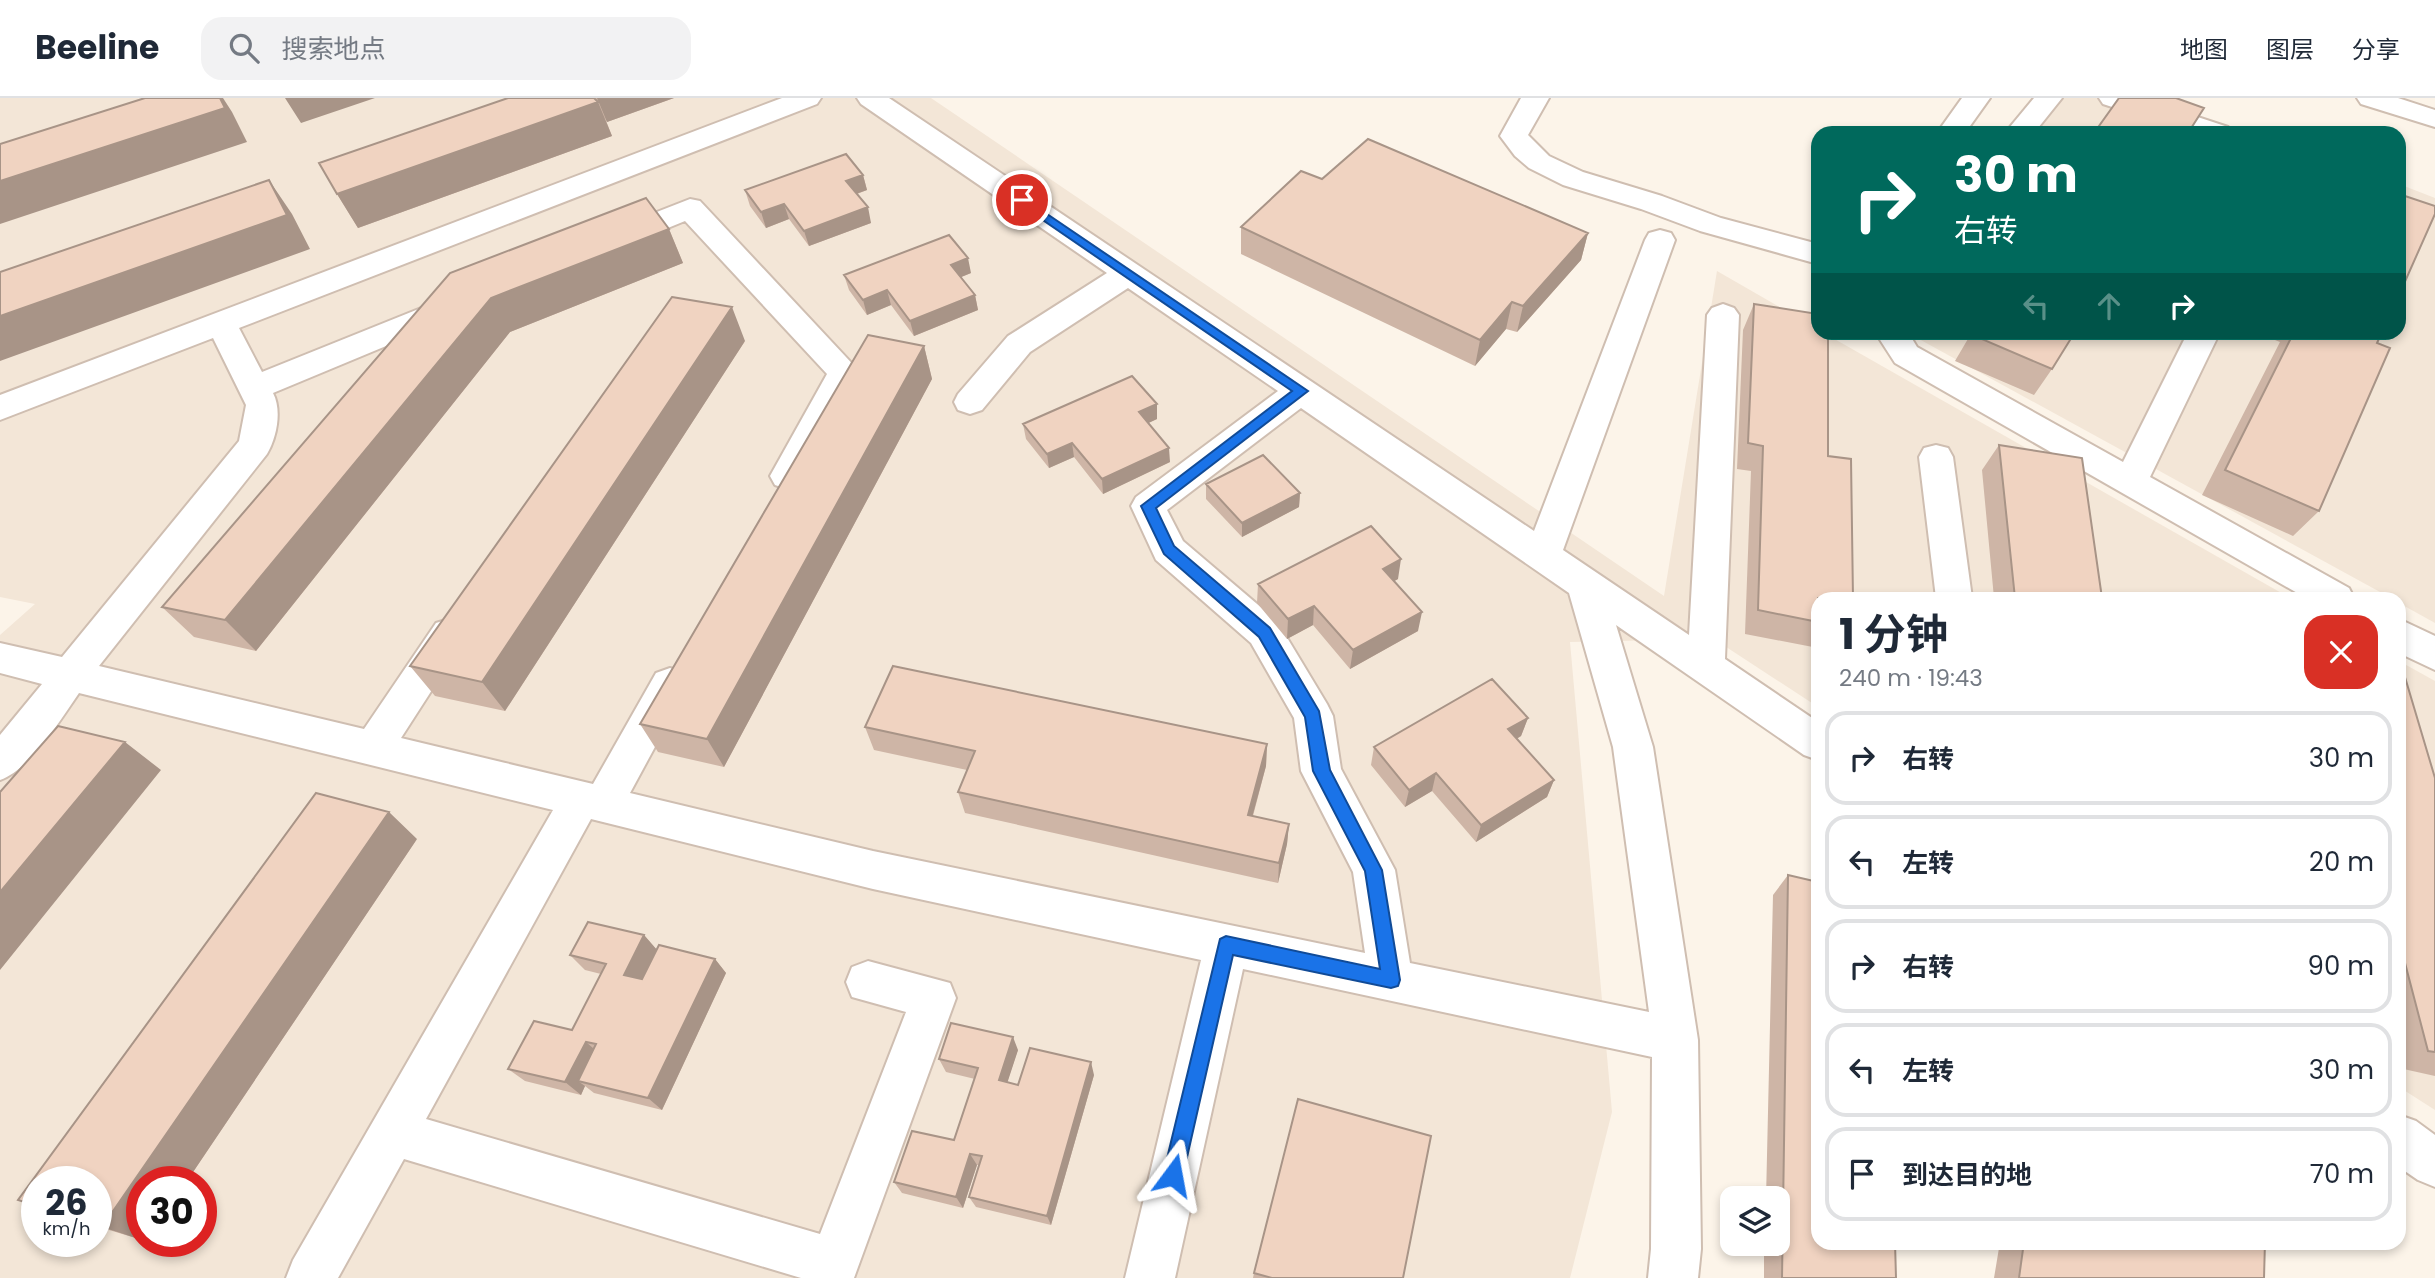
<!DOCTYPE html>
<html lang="zh">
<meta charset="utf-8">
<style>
:root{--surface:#fff;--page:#f2f2f3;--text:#1f2937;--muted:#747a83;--line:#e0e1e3}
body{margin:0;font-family:Poppins,"Noto Sans SC",sans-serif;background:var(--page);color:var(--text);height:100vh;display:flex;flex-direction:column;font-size:26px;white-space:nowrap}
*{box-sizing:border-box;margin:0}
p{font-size:23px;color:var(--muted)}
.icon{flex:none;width:38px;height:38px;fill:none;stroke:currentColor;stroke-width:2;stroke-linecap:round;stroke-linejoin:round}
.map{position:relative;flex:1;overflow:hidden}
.drawer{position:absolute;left:1811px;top:494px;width:595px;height:658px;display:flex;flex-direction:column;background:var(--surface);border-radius:21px;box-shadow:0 4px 10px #0003}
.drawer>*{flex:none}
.top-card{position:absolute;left:1811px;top:28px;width:595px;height:214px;border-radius:21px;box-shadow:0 4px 10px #0003;background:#00695c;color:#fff;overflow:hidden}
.controls{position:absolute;left:1720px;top:1088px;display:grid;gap:14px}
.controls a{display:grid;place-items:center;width:70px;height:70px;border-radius:14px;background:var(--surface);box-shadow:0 4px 10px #0003;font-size:35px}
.speed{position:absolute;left:21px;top:1068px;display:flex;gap:14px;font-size:35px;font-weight:700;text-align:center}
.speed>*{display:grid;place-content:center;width:91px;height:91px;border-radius:50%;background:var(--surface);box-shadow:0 4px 10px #0003;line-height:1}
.speed small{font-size:18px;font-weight:400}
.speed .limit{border:10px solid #d22;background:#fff;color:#111}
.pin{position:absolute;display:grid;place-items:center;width:60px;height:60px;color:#fff;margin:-30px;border:4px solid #fff;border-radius:50%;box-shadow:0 2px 7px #0007}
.me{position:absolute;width:77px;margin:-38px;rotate:13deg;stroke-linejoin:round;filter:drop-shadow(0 0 5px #0008)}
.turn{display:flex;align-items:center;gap:24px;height:147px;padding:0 28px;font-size:32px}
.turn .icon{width:91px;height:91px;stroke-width:2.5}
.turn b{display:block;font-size:49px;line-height:60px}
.lanes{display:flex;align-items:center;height:66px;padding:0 28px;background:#0003;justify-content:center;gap:35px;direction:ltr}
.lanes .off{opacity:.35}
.round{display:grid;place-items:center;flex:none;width:74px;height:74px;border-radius:21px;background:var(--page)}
.head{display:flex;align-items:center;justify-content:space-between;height:119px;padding:0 28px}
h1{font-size:42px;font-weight:700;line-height:52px}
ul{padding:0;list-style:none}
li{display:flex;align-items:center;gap:21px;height:94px;margin:0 14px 10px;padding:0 14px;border:4px solid var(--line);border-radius:21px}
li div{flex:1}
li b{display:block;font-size:26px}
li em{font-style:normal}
header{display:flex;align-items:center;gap:42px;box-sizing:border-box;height:98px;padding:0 35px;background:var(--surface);border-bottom:2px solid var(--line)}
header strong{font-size:33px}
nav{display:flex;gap:38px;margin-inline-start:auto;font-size:24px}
.search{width:490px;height:63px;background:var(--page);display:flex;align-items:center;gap:18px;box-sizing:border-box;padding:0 24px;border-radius:21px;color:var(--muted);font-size:26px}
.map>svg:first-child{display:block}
</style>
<header>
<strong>Beeline</strong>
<div class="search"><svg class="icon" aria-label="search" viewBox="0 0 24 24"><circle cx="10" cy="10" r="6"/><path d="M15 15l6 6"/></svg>搜索地点</div>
<nav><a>地图</a><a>图层</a><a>分享</a></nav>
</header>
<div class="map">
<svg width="2435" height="1180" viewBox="0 0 2435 1180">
<rect width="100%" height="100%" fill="#fcf4e9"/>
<path fill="#f3e6d7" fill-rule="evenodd" d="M0 0H931L1664 498 1717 173 1818 231V234L1824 235 2290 500H1818V609L1714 541 1570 544 1612 1014 1570 1180H0V537L35 506 0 499ZM37 1083H96V1143H37ZM142 1083H201V1143H142Z
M2059 0H2138L2247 35H2033Z
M2399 86 2435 100V525L2399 505V500H2391L1908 235 2399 234Z
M2399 563 2435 583V1012L2399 989Z"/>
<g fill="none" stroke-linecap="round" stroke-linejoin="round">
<g stroke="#cfbeb1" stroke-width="4">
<path id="minor" d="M782 0H821L817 6 239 230 262 274 441 202 452 199 463 202 468 209 463 216 273 295C282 312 277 339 267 356L99 568 364 631 436 525 449 521 462 525 468 536 401 640 593 686 656 575 670 570 684 575 689 586 630 695 873 753 1365 855 1353 774 1301 673 1294 620 1251 545 1156 462 1131 408 1136 399 1278 293 1128 190 1030 254 982 312 970 316 958 312 954 304 958 296 1008 238 1107 175 861 6 857 0H889L1534 433 1645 142 1649 135 1660 132 1671 135 1675 142 1563 452 1689 537 1707 217 1712 210 1723 206 1734 210 1739 217 1725 561 1818 624V662L1804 657 1616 527 1653 649 1698 942 1701 1151 1698 1180H1648L1651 1151 1652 959 1243 871 1175 1180H1125L1201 862 873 791 591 721 426 1021 820 1136 906 914 852 899 846 884 852 869 868 863 950 885 956 900 854 1180H801L404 1061 338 1180H286L293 1162 553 712 79 595C60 622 31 671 0 682V637L42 586 0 575V545L62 559 239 343 246 307 213 240 0 322V297ZM1301 310 1569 495 1613 649 1649 914 1410 865 1395 772 1341 671 1333 618 1327 606 1277 523 1183 443 1167 412Z
M1521 0H1549L1528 37 1549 58 1583 74 1662 98 1721 120 1818 146V166L1700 133 1641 111 1563 87 1529 70 1515 58 1500 38Z
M1962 0H1990L1965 35H1937Z
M2034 0H2062L2034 35H2005Z
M2099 0H2140L2228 29 2232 35H2191L2103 6Z
M2357 0H2398L2435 12V29L2361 6Z
M690 101 700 103 860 274 799 387 787 391 775 387 770 378 827 276 685 123 614 152 603 149 599 142 603 135Z
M1875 234H1908L1917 249 2123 364 2188 234H2220L2150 379 2349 490 2354 500H2306L1895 265Z
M1936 347 1948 350 1953 359 1972 500H1936L1919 359 1924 350Z
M2399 521 2435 538V572L2399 555Z
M2399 1017 2416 1023 2435 1037V1089L2418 1082 2399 1069Z"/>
</g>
<use href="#minor" fill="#fff" fill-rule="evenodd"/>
</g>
<path fill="#ceb5a6" d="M508 0H674L607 24 605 20 612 38 358 130 337 96Z
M863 77 867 92 857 96 871 125 809 148 789 121 766 130 750 108 745 92Z
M1322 81 1588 135 1581 162 1517 234 1506 231 1475 268 1241 156V129Z
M669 131 683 165 510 234 256 553 194 539 162 509 450 175Z
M971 175 961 179 975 197 978 212 914 238 891 207 867 217 849 192 844 177Z
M1754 206 1828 358 1818 500V550L1745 536 1751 373 1737 371 1743 232Z
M1972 234 2052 271 2034 297 1955 263Z
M2266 234H2382L2377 245 2319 413 2293 438 2202 397 2280 244 2265 238Z
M745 243 505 613 435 598 410 568Z
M924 248 932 281 724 669 658 654 640 626Z
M1157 321 1148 325 1170 364 1103 396 1074 359 1049 370 1026 341 1023 326Z
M1999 347 2102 500H1994L1982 372Z
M1206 386 1300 395 1299 409 1242 439 1206 401Z
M1398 481 1394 483 1418 533 1350 571 1313 527 1287 541 1257 505 1258 486Z
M2399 559 2435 680V978L2399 970Z
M1528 620 1521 638 1517 641 1554 682 1547 699 1476 744 1432 693 1405 709 1371 667 1374 649Z
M865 629 1267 646 1266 668 1253 718 1289 726 1287 746 1278 785 965 715 958 694 967 672 874 652Z
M417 741 187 1083H142V1142L96 1128V1083Z
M1788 777 1896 1180H1764V1146H1778V1101H1766L1773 797Z
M644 837 657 852 715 861 726 875 662 1012 594 995 585 988 581 997 525 983 508 971 572 932 601 876 585 872 570 857Z
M1018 952 1007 984 1018 987 1094 977 1051 1127 976 1109 969 1099 979 1067H977L963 1110 902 1095 894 1084 954 1042 975 981 946 974 939 961Z
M2000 1144H2265L2264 1180H1994Z
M1254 1175 1403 1180H1253Z"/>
<path fill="#a89487" d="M220 0H223L232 14 247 44 0 126V83Z
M285 0H375L301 25Z
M597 0H674L607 24Z
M598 4 612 38 358 130 337 96Z
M863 77 867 92 850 98 846 83Z
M269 82 292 116 310 151 0 263V218Z
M784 106 789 121 766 130 761 114Z
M868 109 871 125 809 148 804 133Z
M669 131 683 165 510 234 256 553 225 522 491 200Z
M1588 135 1581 162 1517 234 1523 208Z
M968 160 971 175 954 182 951 167Z
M887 192 891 207 867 217 863 202Z
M975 197 978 212 914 238 910 223Z
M1512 204 1506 231 1475 268 1480 242Z
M732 209 745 243 505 613 482 584Z
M924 248 932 281 724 669 707 641Z
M1157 306V321L1140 329 1139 314Z
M1072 345 1074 359 1049 370 1047 356Z
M1169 350 1170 364 1103 396 1102 381Z
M1300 395 1299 409 1242 439V425Z
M1401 461 1398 481 1380 491 1383 471Z
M1314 508 1313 527 1287 541 1288 521Z
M1422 514 1418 533 1350 571 1353 552Z
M1528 620 1521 638 1502 649 1508 631Z
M125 644 161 672 0 872V794Z
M1267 646 1266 668 1247 738 1248 717Z
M1436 675 1432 693 1405 709 1409 692Z
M1554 682 1547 699 1476 744 1481 727Z
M389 714 417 741 187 1083H142V1142L102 1129Z
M1289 726 1287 746 1278 785 1279 765Z
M644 837 657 852 638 891 624 877Z
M715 861 726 875 662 1012 648 1000Z
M1013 939 1018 952 1004 995 999 982Z
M586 944 601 957 578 983 585 988 581 997 565 984Z
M1091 964 1094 977 1051 1127 1047 1118Z
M970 1056 977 1067 963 1110 956 1099Z"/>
<path fill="#f0d3c1" stroke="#a89487" stroke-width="2" d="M145 0H220L225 10 0 83V46Z
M508 0H594L598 4 337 96 319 65Z
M2119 0H2176L2204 10 2188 35H2094Z
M1368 41 1588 135 1523 208 1512 204 1480 242 1241 129 1301 73 1322 81Z
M846 56 863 77 846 83 868 109 804 133 784 106 761 114 745 92Z
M269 82 287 117 0 218V174Z
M2399 96 2435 108V116L2399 197Z
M646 100 669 131 491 200 225 522 162 509 450 175Z
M949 137 968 160 951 167 975 197 910 223 887 192 863 202 844 177Z
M672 199 732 209 482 584 410 568Z
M1754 206 1818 216V234H1828V358L1851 361 1853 500H1818V524L1758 512 1763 348 1748 345Z
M1972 234H2075L2052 271 1970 236Z
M2294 234H2382L2377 245 2390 250 2319 413 2225 372Z
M868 237 924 248 707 641 640 626Z
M1132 278 1157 306 1139 314 1169 350 1102 381 1072 345 1047 356 1023 326Z
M1999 347 2082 360 2102 500H2015Z
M1263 357 1300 395 1242 425 1206 386Z
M1371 428 1401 461 1383 471 1422 514 1353 552 1314 508 1288 521 1258 486Z
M2399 559 2435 680V954L2428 953 2399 842Z
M893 568 1267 646 1248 717 1289 726 1279 765 958 694 975 653 865 629Z
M1492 581 1528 620 1508 631 1554 682 1481 727 1436 675 1409 692 1374 649Z
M58 628 125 644 0 794V694Z
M316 695 389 714 102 1129 96 1127V1083H37V1108L18 1102Z
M1788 777 1818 784V1144H1895L1896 1180H1782Z
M588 824 644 837 624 877 642 881 659 847 715 861 648 1000 578 983 596 946 586 944 565 984 508 971 534 923 572 932 606 866 570 857Z
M951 925 1013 939 999 982 1018 987 1030 950 1091 964 1047 1118 969 1099 982 1058 970 1056 956 1099 894 1084 912 1033 954 1042 978 970 939 961Z
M1298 1001 1431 1038 1403 1180H1272L1254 1175Z
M2024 1144H2265L2264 1180H2019Z"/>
<path fill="#1a73e8" stroke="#114b97" stroke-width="2" d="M1022 99 1308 293 1156 410 1174 448 1270 530 1319 613 1330 672 1382 772 1400 882 1398 888 1391 890 1233 857 1183 1077 1180 1084 1173 1087 1166 1084 1163 1077 1220 841 1226 838 1380 871 1365 773 1313 673 1305 619 1259 539 1164 456 1141 408 1292 293 1018 105 1016 102Z"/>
</svg>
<div class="controls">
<a><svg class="icon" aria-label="layers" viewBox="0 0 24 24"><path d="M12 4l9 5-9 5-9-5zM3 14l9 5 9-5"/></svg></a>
</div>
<div class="speed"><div>26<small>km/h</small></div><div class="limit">30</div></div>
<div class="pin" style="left:1022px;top:102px;background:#d93025"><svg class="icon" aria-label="arrive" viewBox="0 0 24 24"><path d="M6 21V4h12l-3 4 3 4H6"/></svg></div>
<svg class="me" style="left:1173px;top:1077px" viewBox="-20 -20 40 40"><path d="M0-17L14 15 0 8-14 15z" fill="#1a73e8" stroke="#fff" stroke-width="4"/></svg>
<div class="top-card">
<div class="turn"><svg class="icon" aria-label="right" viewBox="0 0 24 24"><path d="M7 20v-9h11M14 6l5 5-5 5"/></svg><div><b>30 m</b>右转</div></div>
<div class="lanes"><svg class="icon off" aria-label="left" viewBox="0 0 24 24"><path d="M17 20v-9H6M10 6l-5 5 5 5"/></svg><svg class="icon off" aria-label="ahead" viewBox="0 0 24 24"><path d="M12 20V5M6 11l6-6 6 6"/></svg><svg class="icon" aria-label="right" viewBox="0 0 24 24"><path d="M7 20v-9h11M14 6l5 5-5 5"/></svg></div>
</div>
<section class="drawer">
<div class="head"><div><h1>1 分钟</h1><p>240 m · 19:43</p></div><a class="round" style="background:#d93025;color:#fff"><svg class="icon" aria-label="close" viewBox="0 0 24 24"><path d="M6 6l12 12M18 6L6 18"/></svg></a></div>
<ul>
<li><svg class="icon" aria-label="right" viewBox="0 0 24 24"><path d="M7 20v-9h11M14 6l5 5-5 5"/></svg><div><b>右转</b></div><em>30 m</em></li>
<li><svg class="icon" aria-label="left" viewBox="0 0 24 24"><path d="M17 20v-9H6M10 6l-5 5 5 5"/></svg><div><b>左转</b></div><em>20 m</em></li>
<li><svg class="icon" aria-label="right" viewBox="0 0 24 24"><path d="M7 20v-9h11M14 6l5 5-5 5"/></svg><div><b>右转</b></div><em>90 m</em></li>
<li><svg class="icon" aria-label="left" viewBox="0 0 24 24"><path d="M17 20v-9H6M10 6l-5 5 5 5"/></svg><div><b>左转</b></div><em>30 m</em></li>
<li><svg class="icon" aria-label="arrive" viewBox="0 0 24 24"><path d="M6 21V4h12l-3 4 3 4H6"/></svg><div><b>到达目的地</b></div><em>70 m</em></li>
</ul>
</section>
</div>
